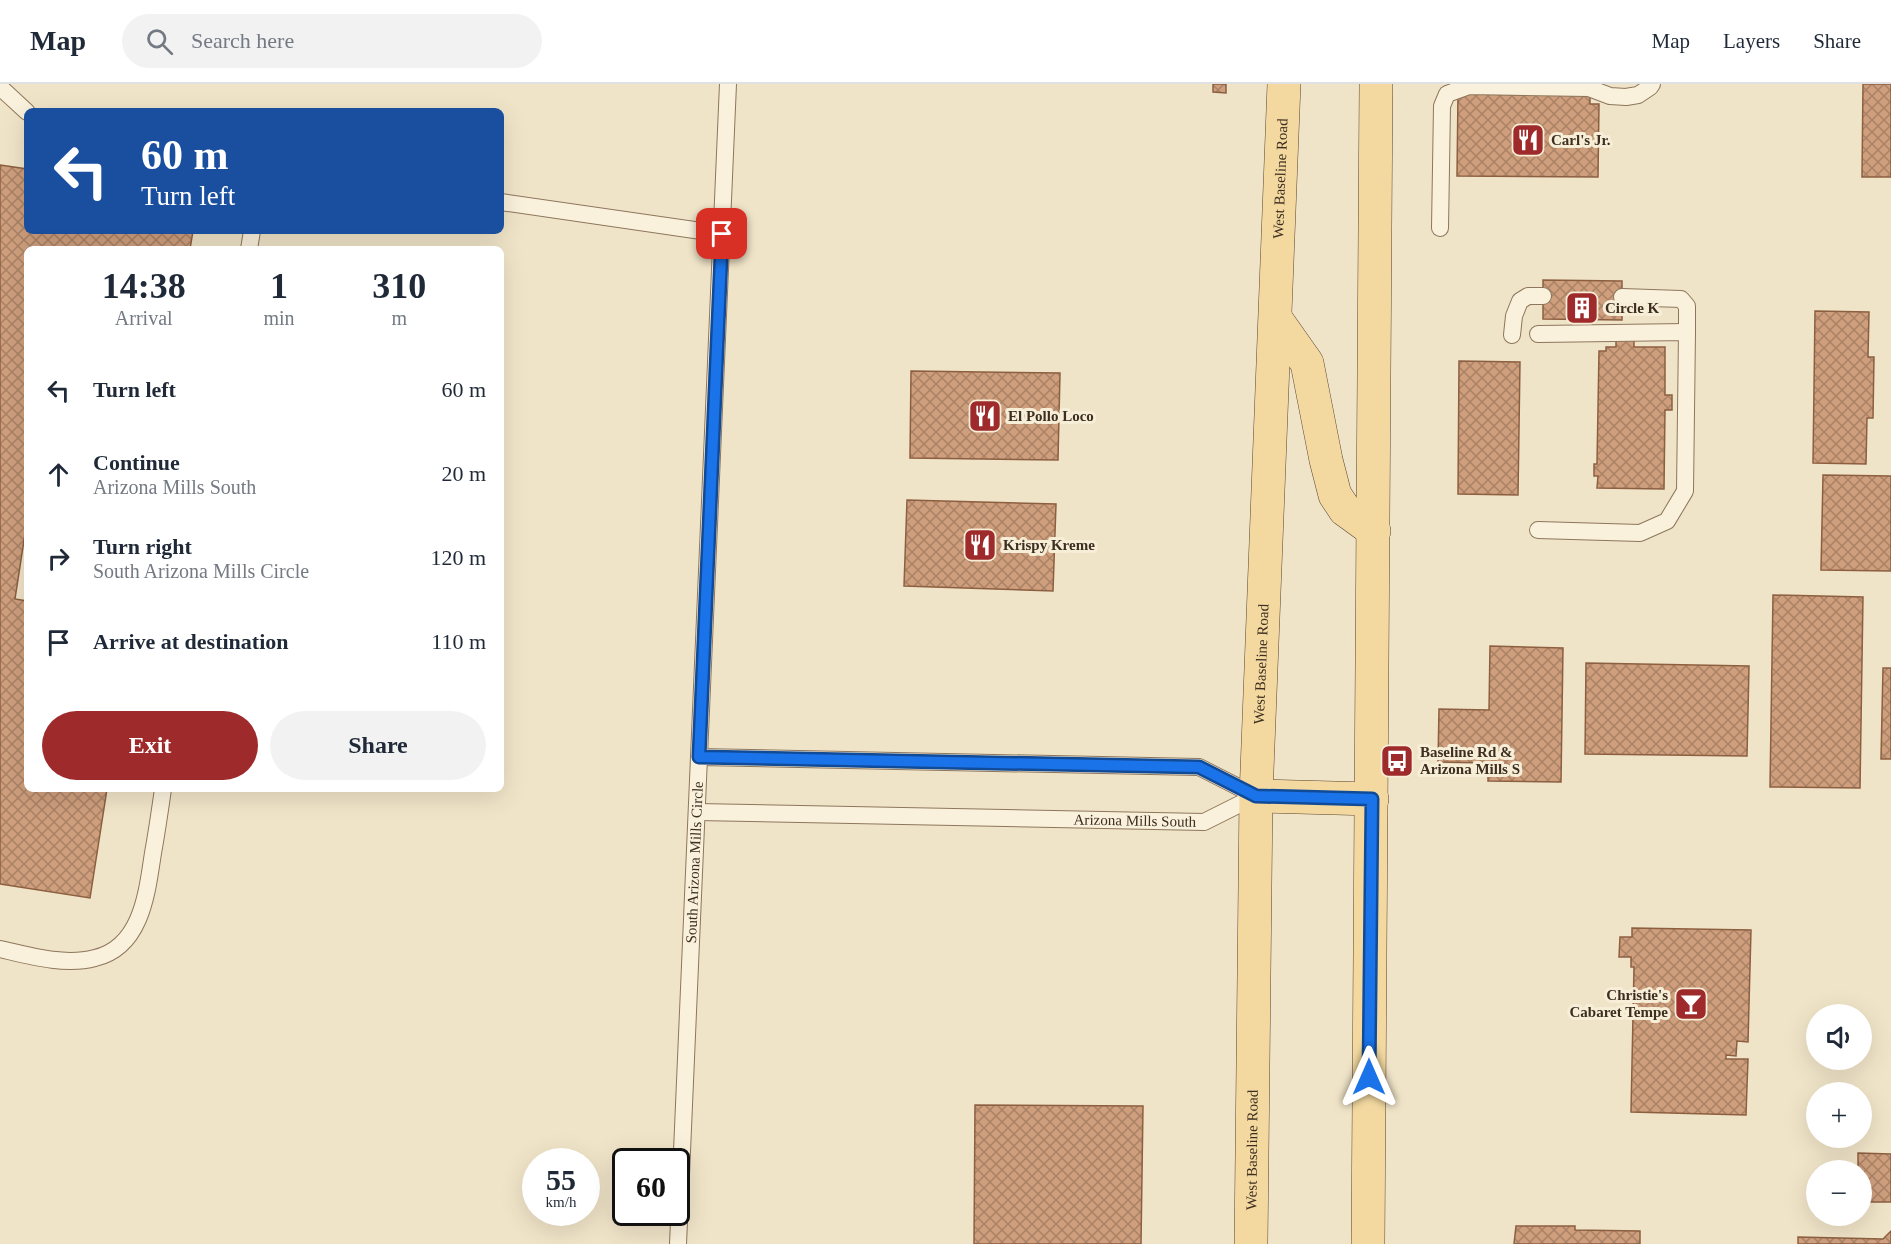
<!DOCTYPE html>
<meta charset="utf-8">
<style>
:root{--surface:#fff;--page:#f2f2f3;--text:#1f2937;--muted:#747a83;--line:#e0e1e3;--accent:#9e2a2b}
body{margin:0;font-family:Georgia,serif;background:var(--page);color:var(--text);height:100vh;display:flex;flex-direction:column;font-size:22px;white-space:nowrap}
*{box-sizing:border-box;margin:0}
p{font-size:20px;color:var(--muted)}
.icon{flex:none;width:33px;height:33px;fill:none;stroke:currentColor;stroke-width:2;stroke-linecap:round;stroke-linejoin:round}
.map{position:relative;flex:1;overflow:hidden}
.details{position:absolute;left:24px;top:162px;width:480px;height:546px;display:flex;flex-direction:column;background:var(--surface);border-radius:9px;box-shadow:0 6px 24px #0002}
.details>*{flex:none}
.top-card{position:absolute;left:24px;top:24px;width:480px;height:126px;border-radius:9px;box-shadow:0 6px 24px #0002;background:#1a4fa0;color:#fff;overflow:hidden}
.tools{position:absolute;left:1806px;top:920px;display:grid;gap:12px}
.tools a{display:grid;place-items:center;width:66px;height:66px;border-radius:50%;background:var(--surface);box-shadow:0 6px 24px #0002;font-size:30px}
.speed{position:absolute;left:522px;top:1064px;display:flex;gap:12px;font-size:30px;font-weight:700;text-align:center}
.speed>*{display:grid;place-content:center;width:78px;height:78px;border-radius:50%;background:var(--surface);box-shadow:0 6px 24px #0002;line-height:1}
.speed small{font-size:15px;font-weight:400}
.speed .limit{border:3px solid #111;border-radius:9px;background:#fff;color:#111}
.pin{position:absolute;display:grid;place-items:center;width:51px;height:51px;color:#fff;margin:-26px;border-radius:12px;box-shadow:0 3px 9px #0006}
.me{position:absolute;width:66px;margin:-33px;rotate:0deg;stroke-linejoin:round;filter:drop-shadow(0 0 4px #0008)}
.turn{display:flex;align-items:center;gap:21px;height:126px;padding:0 18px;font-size:27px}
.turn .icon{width:78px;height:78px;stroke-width:2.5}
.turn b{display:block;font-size:42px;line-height:51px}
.eta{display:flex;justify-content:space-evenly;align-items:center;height:102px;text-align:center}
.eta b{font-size:36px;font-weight:700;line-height:42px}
.cta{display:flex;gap:12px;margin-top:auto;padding:12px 18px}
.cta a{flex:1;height:69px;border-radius:36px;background:var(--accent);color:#fff;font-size:24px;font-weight:700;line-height:69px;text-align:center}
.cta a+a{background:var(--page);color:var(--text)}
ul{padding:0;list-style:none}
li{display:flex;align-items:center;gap:18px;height:84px;padding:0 18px}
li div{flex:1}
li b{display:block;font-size:22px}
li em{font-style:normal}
header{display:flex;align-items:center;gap:36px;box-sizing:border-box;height:84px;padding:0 30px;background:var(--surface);border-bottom:2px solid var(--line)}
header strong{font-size:28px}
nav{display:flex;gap:33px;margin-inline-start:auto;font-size:21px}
.search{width:420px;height:54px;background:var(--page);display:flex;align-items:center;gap:15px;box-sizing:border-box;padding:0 21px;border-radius:33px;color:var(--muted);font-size:22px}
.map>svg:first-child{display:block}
</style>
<header>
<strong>Map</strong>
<div class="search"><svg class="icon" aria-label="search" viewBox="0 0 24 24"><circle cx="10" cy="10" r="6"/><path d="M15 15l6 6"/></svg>Search here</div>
<nav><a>Map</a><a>Layers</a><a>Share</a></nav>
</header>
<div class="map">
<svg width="1891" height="1160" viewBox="0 0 1891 1160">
<defs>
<pattern id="building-cross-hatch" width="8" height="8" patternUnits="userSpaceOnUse" patternTransform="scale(1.5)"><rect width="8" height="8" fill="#cf9f7d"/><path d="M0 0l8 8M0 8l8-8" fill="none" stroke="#a98266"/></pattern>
</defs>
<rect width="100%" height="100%" fill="#f0e4c8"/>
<path fill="url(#building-cross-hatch)" stroke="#8d5f41" stroke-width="1.5" d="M1213 0H1226V9L1213 8Z
M1863 0H1891V93H1862Z
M1458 10 1590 11V20H1599L1598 93 1457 92Z
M0 81 27 85V147H193L190 165H27V437L15 515 27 517V705H107L90 814 0 800Z
M1543 196 1622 197V236L1543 235Z
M1815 227 1869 228 1868 273H1874L1873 334H1867L1866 380 1813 379Z
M1616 255 1634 256V263H1665V311H1672V326H1665L1664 405 1597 404 1598 392H1594V380H1597L1599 267H1606V263H1616Z
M1459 277 1520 278 1518 411 1458 410Z
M911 287 1060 289 1058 376 910 374Z
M1823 391 1891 392V487L1821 486Z
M907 416 1056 420 1053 507 904 502Z
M1773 511 1863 513 1860 704 1770 703Z
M1490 562 1563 564 1561 698 1488 697V679L1438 678 1439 625 1489 626Z
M1586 579 1749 582 1747 672 1585 670Z
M1883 584H1891V675H1881Z
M1632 844 1751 846 1748 958 1737 957 1736 972 1726 971V975H1748L1746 1031 1631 1028 1634 883H1631V873H1619L1620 853H1632Z
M975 1021 1143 1022 1141 1160H974Z
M1858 1069 1891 1070V1118H1862V1086H1858Z
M1516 1142H1575V1146L1640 1147V1160H1514Z
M1891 1147V1160H1798V1153L1883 1155Z"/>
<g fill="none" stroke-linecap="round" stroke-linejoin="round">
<g stroke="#8d765c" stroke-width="18">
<g id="service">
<path d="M0 3 27 28"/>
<path d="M501 118 722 150"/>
<path d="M1440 144 1442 22 1447 10 1469 2 1589 4 1610 12 1626 13 1638 11 1650 3 1652 0"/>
<path d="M249 165 252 147"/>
<path d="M1622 213 1681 215 1687 222V248"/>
<path d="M1512 251 1514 232 1520 217 1528 212H1543"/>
<path d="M1538 446 1640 449 1667 437 1685 407 1687 248 1538 250"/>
<path d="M699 673 1199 683 1256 712"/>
<path id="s1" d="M697 728 1204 738 1256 712"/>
<path d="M0 865C30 872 65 882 95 874 142 863 147 808 153 769 157 747 160 726 163 705"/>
<path id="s2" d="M678 1160 728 0"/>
</g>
</g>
<g stroke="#5b4430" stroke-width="34">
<g id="primary">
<path d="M1276 235 1307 279 1326 376 1335 411 1345 426 1374 447"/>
<path d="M1256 712 1372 715"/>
<path id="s3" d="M1251 1160 1256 712 1284 0"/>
<path d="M1368 1160 1376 0"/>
</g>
</g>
<use href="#service" stroke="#faf1dc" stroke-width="16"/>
<use href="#primary" stroke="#f3d9a0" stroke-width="33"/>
</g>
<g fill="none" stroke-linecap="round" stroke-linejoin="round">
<g stroke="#114b97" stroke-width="15">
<path id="route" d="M722 150 699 673 1199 683 1256 712 1372 715 1369 993"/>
</g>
<use href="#route" stroke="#1a73e8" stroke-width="10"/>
</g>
<defs>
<g id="restaurant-square" transform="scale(1.725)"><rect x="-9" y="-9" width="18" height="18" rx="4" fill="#9e2a2b" stroke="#f7eed8"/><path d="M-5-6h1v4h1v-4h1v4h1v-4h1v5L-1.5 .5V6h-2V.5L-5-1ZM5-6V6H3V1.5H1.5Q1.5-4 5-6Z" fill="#fff"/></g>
<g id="building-square" transform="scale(1.725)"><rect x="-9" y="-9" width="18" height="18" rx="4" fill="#9e2a2b" stroke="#f7eed8"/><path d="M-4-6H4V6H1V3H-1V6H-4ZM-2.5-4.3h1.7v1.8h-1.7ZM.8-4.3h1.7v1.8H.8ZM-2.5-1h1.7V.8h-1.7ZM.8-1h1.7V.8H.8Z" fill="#fff"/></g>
<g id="bus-square" transform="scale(1.725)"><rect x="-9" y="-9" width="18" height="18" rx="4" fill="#9e2a2b" stroke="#f7eed8"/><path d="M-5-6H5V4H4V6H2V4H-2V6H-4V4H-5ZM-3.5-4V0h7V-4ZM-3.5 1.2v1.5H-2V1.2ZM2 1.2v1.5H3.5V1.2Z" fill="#fff"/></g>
<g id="bar-square" transform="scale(1.725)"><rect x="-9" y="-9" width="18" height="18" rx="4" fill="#9e2a2b" stroke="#f7eed8"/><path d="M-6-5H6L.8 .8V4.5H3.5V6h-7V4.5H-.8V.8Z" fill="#fff"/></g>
</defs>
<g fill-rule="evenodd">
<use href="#restaurant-square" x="1528" y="56"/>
<use href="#building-square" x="1582" y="224"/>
<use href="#restaurant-square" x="985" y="332"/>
<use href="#restaurant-square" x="980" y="461"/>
<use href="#bus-square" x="1397" y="677"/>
<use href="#bar-square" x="1691" y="920"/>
</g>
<g text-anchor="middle" stroke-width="6" stroke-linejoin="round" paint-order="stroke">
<g font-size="15" font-weight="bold" fill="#3d2e20" stroke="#f7eed8" text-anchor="start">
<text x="1551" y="61">Carl's Jr.</text>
<text x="1605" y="229">Circle K</text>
<text x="1008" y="337">El Pollo Loco</text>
<text x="1003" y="466">Krispy Kreme</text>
<text x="1420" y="673">Baseline Rd &amp;<tspan x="1420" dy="17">Arizona Mills S</tspan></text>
<text x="1668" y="916" text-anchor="end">Christie's<tspan x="1668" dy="17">Cabaret Tempe</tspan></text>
</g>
<g font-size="15" fill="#3d2e20" stroke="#f7eed8">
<text dy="5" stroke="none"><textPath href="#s3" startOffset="1066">West Baseline Road</textPath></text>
<text dy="5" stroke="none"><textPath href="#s3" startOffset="580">West Baseline Road</textPath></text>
<text dy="5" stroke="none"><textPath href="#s1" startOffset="438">Arizona Mills South</textPath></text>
<text dy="5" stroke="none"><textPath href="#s2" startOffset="382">South Arizona Mills Circle</textPath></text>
<text dy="5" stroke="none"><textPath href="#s3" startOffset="94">West Baseline Road</textPath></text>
</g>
</g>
</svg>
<div class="tools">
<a><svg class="icon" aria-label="sound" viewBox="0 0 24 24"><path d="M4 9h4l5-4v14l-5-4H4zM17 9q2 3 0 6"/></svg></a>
<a>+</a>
<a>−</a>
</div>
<div class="speed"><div>55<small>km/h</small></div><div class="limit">60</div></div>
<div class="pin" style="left:722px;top:150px;background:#d93025"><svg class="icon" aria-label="arrive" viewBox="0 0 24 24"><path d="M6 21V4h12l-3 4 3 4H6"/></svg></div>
<svg class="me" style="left:1369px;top:993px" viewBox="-20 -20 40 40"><path d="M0-17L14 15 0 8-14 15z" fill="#1a73e8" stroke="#fff" stroke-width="4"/></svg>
<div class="top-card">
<div class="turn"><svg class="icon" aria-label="left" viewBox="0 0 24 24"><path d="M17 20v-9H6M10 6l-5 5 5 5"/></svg><div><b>60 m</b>Turn left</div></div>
</div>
<section class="details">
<div class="eta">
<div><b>14:38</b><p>Arrival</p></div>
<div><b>1</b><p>min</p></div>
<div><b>310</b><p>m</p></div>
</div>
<ul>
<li><svg class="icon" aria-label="left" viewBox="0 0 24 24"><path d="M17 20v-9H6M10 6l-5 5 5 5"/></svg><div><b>Turn left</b></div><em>60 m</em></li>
<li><svg class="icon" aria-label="ahead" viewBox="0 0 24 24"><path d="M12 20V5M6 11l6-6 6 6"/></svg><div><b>Continue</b><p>Arizona Mills South</p></div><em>20 m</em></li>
<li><svg class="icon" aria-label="right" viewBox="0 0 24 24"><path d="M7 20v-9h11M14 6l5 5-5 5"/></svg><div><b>Turn right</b><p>South Arizona Mills Circle</p></div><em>120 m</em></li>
<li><svg class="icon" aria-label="arrive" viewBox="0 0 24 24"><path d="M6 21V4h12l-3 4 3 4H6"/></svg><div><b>Arrive at destination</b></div><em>110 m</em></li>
</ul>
<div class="cta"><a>Exit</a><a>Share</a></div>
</section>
</div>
